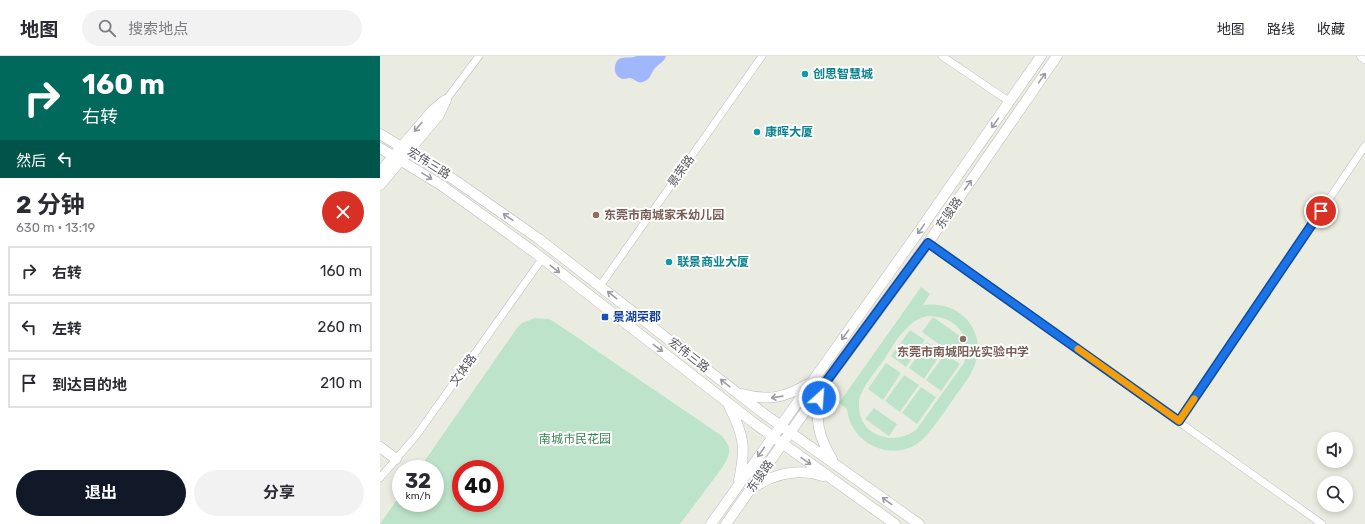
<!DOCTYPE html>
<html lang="zh">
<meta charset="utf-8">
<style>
:root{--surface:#fff;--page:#f2f2f3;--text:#2b2b33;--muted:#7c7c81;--line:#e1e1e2;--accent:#111827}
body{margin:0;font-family:Rubik,"Noto Sans SC",sans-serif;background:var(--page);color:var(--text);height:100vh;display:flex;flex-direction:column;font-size:15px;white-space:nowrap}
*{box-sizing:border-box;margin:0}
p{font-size:13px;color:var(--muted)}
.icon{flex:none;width:22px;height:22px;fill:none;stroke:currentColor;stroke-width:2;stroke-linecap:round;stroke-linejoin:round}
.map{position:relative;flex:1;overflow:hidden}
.details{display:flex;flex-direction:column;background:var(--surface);width:380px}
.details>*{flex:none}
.top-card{background:#00695c;color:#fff;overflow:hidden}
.buttons{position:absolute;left:937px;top:376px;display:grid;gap:8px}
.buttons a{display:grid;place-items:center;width:36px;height:36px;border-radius:50%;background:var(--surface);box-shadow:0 2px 6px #0003;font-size:20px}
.speed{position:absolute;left:12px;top:404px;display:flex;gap:8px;font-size:20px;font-weight:700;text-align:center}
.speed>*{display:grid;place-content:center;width:52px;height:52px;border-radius:50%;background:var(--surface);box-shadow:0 2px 6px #0003;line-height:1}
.speed small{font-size:10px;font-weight:400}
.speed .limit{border:6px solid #d22;background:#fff;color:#111}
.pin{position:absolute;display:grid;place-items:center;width:34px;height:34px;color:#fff;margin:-17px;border:2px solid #fff;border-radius:50%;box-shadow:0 1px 4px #0007}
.me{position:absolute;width:44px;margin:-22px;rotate:26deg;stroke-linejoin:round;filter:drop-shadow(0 0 3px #0008)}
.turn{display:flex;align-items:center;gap:14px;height:84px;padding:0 16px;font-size:18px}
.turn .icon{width:52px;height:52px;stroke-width:2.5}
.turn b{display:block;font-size:28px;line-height:34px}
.then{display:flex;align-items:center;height:38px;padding:0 16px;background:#0003;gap:8px;font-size:15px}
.round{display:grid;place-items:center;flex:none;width:42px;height:42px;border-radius:21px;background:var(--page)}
.overview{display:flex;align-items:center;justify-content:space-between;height:68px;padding:0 16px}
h1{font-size:24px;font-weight:700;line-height:30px}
.primary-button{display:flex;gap:8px;margin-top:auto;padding:8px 16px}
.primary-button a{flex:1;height:46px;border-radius:24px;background:var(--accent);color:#fff;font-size:16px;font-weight:700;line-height:46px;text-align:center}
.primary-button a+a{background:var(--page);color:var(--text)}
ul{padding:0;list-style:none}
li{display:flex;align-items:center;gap:12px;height:50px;margin:0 8px 6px;padding:0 8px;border:2px solid var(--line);border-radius:0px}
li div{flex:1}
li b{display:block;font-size:15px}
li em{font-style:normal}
header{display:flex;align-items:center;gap:24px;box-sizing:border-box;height:56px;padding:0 20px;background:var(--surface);border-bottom:1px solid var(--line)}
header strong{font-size:19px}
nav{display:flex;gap:22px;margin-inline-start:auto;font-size:14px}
.search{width:280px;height:36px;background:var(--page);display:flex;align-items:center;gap:10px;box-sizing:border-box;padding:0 14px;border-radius:22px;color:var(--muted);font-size:15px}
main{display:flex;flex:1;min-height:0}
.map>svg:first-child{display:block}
</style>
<header>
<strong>地图</strong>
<div class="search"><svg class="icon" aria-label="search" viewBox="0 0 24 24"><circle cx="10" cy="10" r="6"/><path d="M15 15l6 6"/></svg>搜索地点</div>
<nav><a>地图</a><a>路线</a><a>收藏</a></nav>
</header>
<main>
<section class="details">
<div class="top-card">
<div class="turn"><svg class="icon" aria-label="right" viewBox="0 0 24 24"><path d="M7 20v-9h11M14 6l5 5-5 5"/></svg><div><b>160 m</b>右转</div></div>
<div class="then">然后<svg class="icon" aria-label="left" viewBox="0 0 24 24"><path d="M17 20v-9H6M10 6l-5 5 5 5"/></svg></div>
</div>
<div class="overview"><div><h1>2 分钟</h1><p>630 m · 13:19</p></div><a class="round" style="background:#d93025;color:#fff"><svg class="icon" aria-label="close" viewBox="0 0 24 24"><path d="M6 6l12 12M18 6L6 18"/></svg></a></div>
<ul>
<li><svg class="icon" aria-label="right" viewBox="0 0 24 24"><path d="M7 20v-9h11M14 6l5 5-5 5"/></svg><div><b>右转</b></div><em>160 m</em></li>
<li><svg class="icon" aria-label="left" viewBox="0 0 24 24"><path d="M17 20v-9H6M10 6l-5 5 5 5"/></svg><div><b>左转</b></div><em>260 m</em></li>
<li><svg class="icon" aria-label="arrive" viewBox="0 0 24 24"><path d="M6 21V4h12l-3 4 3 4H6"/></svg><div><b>到达目的地</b></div><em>210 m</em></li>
</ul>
<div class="primary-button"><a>退出</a><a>分享</a></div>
</section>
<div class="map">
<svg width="985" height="468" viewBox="0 0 985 468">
<rect width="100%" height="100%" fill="#ebece1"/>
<path fill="#bde4ca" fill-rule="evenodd" d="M541 231 550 238 543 249C558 247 572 250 583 260 589 265 594 272 596 280 604 306 586 325 572 345 563 358 554 371 544 382 539 386 535 390 529 392 501 402 470 383 467 353L459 347ZM547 260C575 259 593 280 584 307L536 374C513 391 477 380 479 347 479 343 480 339 482 336 487 325 496 315 503 305 511 293 519 278 531 268 535 264 541 262 547 260Z
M553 261 584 283 573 298 542 276Z
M155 262 169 263 176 267 342 380C353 393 350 399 342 412L300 468H0L21 438V447H55V413H39L137 272 142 267ZM81 413H115V447H81Z
M530 274 545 284 526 311 511 300Z
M547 286 562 296 544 323 529 312Z
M565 298 580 308 561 335 546 324Z
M506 307 521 317 503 344 488 333Z
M524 319 539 329 520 356 505 345Z
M541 331 556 341 537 368 522 357Z
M494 352 517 368 509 380 485 363Z"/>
<path fill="#a0b6fd" d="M257 0H286C284 6 280 7 276 11 272 15 271 21 267 24 258 30 256 23 250 22 248 22 246 23 243 23 234 21 232 9 239 3 244 0 251 3 257 0Z"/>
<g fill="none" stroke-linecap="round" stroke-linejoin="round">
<g stroke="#b9b9c0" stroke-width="8">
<path id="street" d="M562 0 630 46
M66 44 99 0
M548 187 942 468
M220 230 382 0
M799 365 985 90
M0 422 36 380 162 203"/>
</g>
<g stroke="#babac2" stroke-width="11">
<path id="secondary" d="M982 0 985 2
M0 78 66 118 159 183 383 357 539 468
M0 92 61 129 154 196 374 367 515 468
M0 116 52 55 64 45
M0 129 59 59 66 44
M362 338C389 345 404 342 428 328
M440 338C435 364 438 380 452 403
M349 350C364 379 366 392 359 424
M0 391 16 403
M374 431C396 417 418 412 443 420
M331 468 535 181 661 0
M346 468 440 334 548 187 677 0"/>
</g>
<use href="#street" stroke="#fff" stroke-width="7"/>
<use href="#secondary" stroke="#fff" stroke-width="10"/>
</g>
<defs><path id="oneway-shaft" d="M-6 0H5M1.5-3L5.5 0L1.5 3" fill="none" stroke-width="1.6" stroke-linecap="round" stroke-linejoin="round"/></defs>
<g stroke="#9b9ca1">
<use href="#oneway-shaft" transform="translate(662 22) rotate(-55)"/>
<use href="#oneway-shaft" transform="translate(615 67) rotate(125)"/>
<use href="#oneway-shaft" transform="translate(38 71) rotate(130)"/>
<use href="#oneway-shaft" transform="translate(47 120) rotate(32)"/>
<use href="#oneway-shaft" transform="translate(588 129) rotate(-55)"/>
<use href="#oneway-shaft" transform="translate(128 161) rotate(-145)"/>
<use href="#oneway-shaft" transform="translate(541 173) rotate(125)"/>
<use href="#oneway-shaft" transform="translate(175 213) rotate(38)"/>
<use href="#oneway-shaft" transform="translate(232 239) rotate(-142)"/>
<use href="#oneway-shaft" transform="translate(465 279) rotate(126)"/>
<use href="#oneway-shaft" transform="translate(278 292) rotate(37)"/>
<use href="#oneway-shaft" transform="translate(345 327) rotate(-142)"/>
<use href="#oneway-shaft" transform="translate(397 341) rotate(172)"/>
<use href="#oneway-shaft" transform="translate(381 396) rotate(126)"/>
<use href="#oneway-shaft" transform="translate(426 405) rotate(35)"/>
<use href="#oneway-shaft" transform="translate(507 445) rotate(-144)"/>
</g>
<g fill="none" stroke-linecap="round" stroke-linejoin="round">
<g stroke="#114b97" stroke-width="10">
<path id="route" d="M439 342 440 334 548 187 799 365 941 155"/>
</g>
<use href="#route" stroke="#1a73e8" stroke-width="7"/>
<path stroke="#f59e0b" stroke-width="7" d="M698 293 799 365 814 343"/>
</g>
<g fill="#0f9aa8" stroke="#fff" stroke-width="1.5">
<circle cx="425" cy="18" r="4"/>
<circle cx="377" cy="76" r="4"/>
<circle cx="289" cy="206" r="4"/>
</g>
<g fill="#8d6e63" stroke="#fff" stroke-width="1.5">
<circle cx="216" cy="159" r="4"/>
<circle cx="583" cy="283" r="4"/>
</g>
<rect fill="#1a4fb4" stroke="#fff" stroke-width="1.5" x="221" y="257" width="8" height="8" rx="2"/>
<g text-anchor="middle" stroke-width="4" stroke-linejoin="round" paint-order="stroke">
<g font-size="12" font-weight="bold" fill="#0d838f" stroke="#fff" text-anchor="start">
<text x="433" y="22">创思智慧城</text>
<text x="385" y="80">康晖大厦</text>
<text x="297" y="210">联景商业大厦</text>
</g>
<g font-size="12" fill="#595a62" stroke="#fff">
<text transform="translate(49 107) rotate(32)" y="4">宏伟三路</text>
<text transform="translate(301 115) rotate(-55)" y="4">景荣路</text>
<text transform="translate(569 157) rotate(-55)" y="4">东骏路</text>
<text transform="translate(309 299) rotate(38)" y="4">宏伟三路</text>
<text transform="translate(83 314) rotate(-54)" y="4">文体路</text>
<text transform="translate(380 420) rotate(-55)" y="4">东骏路</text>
</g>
<g font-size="12" font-weight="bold" fill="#785e54" stroke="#fff" text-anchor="start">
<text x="224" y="163">东莞市南城家禾幼儿园</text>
<text x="583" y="300" text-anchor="middle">东莞市南城阳光实验中学</text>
</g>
<g font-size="12" font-weight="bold" fill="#164399" stroke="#fff" text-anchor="start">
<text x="233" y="265">景湖荣郡</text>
</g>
<g font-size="12" fill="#368453" stroke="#fff">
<text x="195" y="387">南城市民花园</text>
</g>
</g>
</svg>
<div class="buttons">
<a><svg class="icon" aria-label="sound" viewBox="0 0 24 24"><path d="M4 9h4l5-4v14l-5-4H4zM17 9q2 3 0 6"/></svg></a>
<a><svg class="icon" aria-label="search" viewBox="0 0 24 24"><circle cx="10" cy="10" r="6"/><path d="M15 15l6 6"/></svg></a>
</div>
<div class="speed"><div>32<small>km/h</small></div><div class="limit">40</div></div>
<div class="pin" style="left:941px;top:155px;background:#d93025"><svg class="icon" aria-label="arrive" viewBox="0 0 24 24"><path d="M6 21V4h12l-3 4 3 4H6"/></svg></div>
<svg class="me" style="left:439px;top:342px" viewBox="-20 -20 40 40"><circle r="17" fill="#1a73e8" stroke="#fff" stroke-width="3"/><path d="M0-11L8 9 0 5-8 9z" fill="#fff"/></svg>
</div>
</main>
